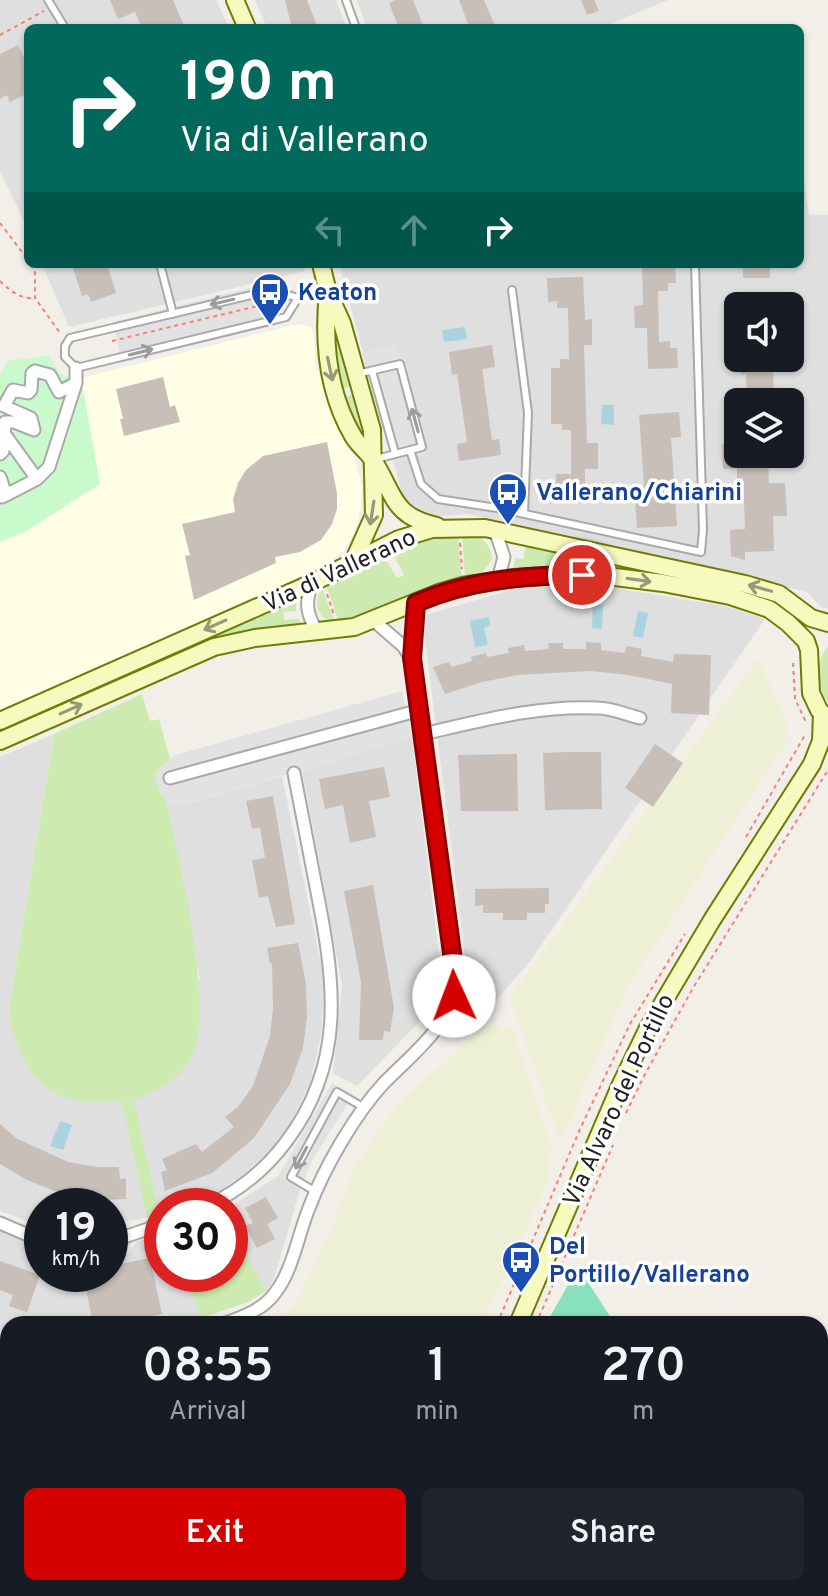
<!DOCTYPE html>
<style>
:root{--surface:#171b24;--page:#20242c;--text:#f1f3f6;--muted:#9ea1a6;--accent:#d40000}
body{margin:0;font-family:Overpass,sans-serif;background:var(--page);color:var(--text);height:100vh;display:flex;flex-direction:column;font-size:30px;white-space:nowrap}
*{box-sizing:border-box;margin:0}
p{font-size:26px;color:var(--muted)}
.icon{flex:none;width:44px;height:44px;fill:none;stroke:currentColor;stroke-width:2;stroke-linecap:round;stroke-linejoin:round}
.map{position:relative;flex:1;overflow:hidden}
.side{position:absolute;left:0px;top:1316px;width:828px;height:280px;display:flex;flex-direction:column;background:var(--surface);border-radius:24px 24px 0 0;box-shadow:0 2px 6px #0004}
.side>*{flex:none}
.banner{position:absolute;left:24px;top:24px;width:780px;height:244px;border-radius:12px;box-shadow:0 2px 6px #0004;background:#00695c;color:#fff;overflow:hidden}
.buttons{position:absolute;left:724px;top:292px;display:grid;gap:16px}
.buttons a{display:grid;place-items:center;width:80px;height:80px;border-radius:12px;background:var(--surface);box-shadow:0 2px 6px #0004;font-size:40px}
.speed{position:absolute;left:24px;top:1188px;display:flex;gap:16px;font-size:40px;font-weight:700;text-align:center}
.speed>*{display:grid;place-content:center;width:104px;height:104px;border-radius:50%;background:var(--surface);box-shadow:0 2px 6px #0004;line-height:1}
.speed small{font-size:20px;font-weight:400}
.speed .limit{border:12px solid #d22;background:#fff;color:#111}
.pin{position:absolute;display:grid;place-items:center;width:68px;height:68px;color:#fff;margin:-34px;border:4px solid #fff;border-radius:50%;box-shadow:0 2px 8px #0007}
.me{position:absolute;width:88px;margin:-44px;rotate:358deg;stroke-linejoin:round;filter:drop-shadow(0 0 6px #0008)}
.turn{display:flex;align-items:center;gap:28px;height:168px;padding:0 24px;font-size:36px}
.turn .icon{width:104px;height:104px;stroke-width:2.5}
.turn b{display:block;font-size:56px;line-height:68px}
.lanes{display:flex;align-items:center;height:76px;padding:0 24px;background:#0003;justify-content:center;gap:40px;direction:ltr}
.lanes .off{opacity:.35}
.eta{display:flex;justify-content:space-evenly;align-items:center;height:136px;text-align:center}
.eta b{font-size:48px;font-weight:600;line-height:56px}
.cta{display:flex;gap:16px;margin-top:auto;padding:16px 24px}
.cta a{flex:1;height:92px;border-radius:12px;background:var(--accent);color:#fff;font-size:32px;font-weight:600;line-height:92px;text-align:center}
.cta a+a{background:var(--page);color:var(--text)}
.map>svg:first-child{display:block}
</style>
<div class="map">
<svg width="828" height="1596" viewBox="0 0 828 1596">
<rect width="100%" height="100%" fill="#f2efe9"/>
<path fill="#e0dfdf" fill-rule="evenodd" d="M0 0H216L229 28H28V230L0 171Z
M255 0H336L347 28H267Z
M357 0H668L600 28H367Z
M800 152 809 214 828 215V608H822L807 592 468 514 421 517 403 497 339 264H419L421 267 423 264H800ZM738 306H790V358H738ZM738 402H790V454H738Z
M42 264H303L305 271 69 327Z
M601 586 721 605 765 619 531 960 498 998 458 1036 452 1033 462 1015 467 996 465 956 422 616 518 588Z
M54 734 9 1010 200 980 166 799 183 805 282 776 323 973 324 997 321 1035 311 1080 294 1117 271 1150 241 1176 220 1191 184 1206H162V1213L137 1220 110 1222V1206H42V1227L0 1211V757Z
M412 737 443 986 434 1007 357 1086 333 1073 342 985 302 770Z
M278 1176 300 1190 274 1279 266 1291 248 1302 182 1324H8V1333L0 1330V1229L42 1248V1274H110V1255L129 1253 136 1242 162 1233V1274H230V1207Z
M0 1358 8 1360V1526L0 1524Z"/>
<path fill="#ffffe5" d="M298 324 310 327 314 333 316 367 356 462 362 487 361 508 355 532 344 550 324 566 0 710V542L25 532 81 378Z"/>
<path fill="#eef0d5" d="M758 658 787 722 785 744 628 986 560 1142 510 997Z
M496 1025 514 1030 551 1147 547 1185 482 1324H277L300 1296 334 1221 354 1168 377 1132 404 1098 484 1026Z
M8 1566V1588H277L275 1596H0V1573Z"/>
<path fill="#cdebb0" d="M336 335 338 336 354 385 342 389 334 337Z
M355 394 364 427 359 430 345 397Z
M462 533C480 535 491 541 492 560L480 575 465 577Z
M458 534 462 578 448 581 339 622 326 585 383 555 397 578 404 575 391 550 427 538Z
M526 544 654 572 574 567 513 570 515 558 523 559Z
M322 588 335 622C316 619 313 603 322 588Z
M296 598V611L283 612 284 620 299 619 302 625 251 630 201 642Z
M828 646V703C816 685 815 663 828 646Z
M142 694 150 721 159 719 170 759 160 767 159 791 166 799C178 859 216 1005 192 1057 181 1080 155 1091 134 1100L159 1214 147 1218 122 1102C101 1102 79 1103 59 1095 27 1081 13 1040 9 1010L54 734Z
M230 1225 266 1291 248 1302 201 1318 186 1274H230Z"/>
<path fill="#c8facc" d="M50 355C55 370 64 381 81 378L100 484 25 532 0 542V375L8 361Z"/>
<path fill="#88e0be" d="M578 1267 615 1324H546Z
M370 1588H786L791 1596H362Z"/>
<path fill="#e2e2e2" d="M273 282 283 323 122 363 113 322Z
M397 344 426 454 393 463 362 353Z
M402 691 412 737 182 805 166 799 159 791 155 776 160 767 176 755Z
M332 1083 353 1095 312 1161 300 1190 278 1176Z"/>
<path fill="#aad3df" d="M465 327 467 339 444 342 442 330Z
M602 405H614V425L601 424Z
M593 604 603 605 602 629 592 628Z
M638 611 648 613 643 638 633 636Z
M489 617 490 626 484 628 488 645 475 647 470 621Z
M60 1121 72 1125 63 1150 50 1146Z"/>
<path fill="#c7bfb8" d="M110 0H173L185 28H142L135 12 118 19Z
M285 0H307L318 28H292Z
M396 0H413L424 28H399L389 3Z
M459 0H484L496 28H462L468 24Z
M581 0H594L599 11 587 15Z
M18 45 28 66V93L10 102 7 95 0 99V54Z
M85 264H107L116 293 91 302 88 294 82 296 73 268Z
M642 264H675L676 283H668V291H658L659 342 670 341V348H677L678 368 648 369 647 328H635L634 306 643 305Z
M743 264H770V278H743Z
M583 277 585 320 592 319V345H584L587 443H598V469H585V503H551V483L556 482V474H571V430H562V424H551V368H560V359H569L568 308H557V301L548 302 547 278Z
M492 345 495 367 482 369 492 440 499 439 501 455 459 461 457 444 467 442 457 374 452 375 449 352Z
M741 358H773L774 402H747L746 374H741Z
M163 377 170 407 175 405 180 422 124 436 120 419H123L116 389Z
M679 412 681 437 671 438 677 526 637 528 635 499 645 498 639 415Z
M327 442 337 493V509L332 524 321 540 300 552 275 557 276 563 194 600 185 556 190 555 182 524 235 512 233 499 238 483 246 470 263 456Z
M738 443V454H768L769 483H785L787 516H773L774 551 745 552V560L731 556 730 530 745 529 743 478H737V468L723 469 722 444Z
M586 642 601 643V650L625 653 626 646 642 649 641 656 673 662 674 654 711 655 709 715 671 713 672 684 628 675 591 671 517 675 482 682 445 694 433 667 449 662 451 667 472 661 471 657 486 653 487 657 509 653 508 648 524 645 525 651 549 649 548 643H563V649H586Z
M655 744 683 763 653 807 625 788Z
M568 752H601L602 809 545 810 543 753Z
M517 754 518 811H461L458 755Z
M384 767 390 797 369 801 376 837 350 843 343 805 325 809 319 779Z
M273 796 295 924 276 927 268 896 259 898 252 860 265 858 260 827 252 829 246 801Z
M373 885 394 1008 390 1032 384 1031 383 1040H359L361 982 344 891Z
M549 888V904H545V913H527V920H503V913H483V905L475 906V889Z
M298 943 306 984 307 1017 303 1048 290 1084 254 1138 212 1173 165 1191 161 1172 167 1170 162 1159 196 1144 202 1152 234 1127 225 1117 238 1107 253 1086 270 1036 273 1008 272 963 270 964 267 948Z
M0 1124 16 1138 68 1162 97 1167H119L120 1179 126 1178V1199L100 1200 62 1194 27 1180 0 1164Z
M266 1197 278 1218 267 1224 275 1239 257 1248 245 1226 253 1223 245 1208Z
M150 1258 162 1314 115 1324H93L83 1274H110V1266Z
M0 1261 40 1275 27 1312 9 1306 13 1295 0 1290Z"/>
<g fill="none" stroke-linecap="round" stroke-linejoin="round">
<g stroke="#a9a9a9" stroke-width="10">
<path id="lane" d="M48 0 65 28
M346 0 356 28
M160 264 173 314
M512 290 528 413 524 514
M298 298 286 317 76 368 65 357V346L70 338 272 290 298 298 324 292
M372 371 395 453
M357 374 400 364 422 447 376 459
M410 450 421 484 438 499 497 508 701 552 703 530 695 264
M316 1192 291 1177 337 1092 363 1107"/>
</g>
<g stroke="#a9a9a9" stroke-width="15">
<path id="street" d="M6 436 37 479
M0 454 3 451 5 422H14L34 430 31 418 4 406 13 390 28 393 31 390 32 373 35 371 50 375 59 392 76 383V368
M0 477 6 495 2 497
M6 495 37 479 49 467 76 383
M495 530 504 557 498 580
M312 583C305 602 306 615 318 632
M373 620 403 646 411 658
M423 734C480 721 538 705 598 708 612 708 627 715 640 718
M170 778 420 710
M207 1206C239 1191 265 1170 286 1142 346 1063 335 983 317 892 309 852 302 813 294 773
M0 1223 42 1241
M110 1242 162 1224
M223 1324C242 1317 263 1310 275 1293 293 1270 298 1235 309 1208 324 1168 355 1114 384 1083 414 1052 457 1022 455 975L412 658 416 603
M0 1344 8 1346
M0 1545 8 1549"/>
</g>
<g stroke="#707d05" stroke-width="20">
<path id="secondary" d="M235 0 247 28
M321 264 328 292 342 323 372 430 374 515 353 562
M328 293C323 341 328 393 353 436 358 445 367 451 373 460 395 494 391 516 437 526
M0 721 312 583 399 539 432 529 485 528 745 584 779 594 811 618 828 623
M0 741 214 647 255 638 354 627 441 592 462 586 514 578 564 575 615 577 663 583 730 596 769 609 788 623 806 641 809 650 811 693 819 710 828 720
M518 1324 621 1084 648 1028 712 920 812 764 821 741 822 713
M321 1596 328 1588"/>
</g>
<path stroke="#fa8072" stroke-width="2" stroke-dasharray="4 4" stroke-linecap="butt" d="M0 35 44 11
M0 223 28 260
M31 264 35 273V298L60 333
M0 281C9 290 20 299 33 298
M112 341 274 302
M460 543 462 569
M327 594 334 615
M793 663 795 699 806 722
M746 837 805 735
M626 1113 643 1078 693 988 828 770
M497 1324 580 1129 630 1024 685 934
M536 1324 613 1145
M764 1588 770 1596
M295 1596 303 1588
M343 1596 351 1588
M429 1596 442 1588"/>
<use href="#lane" stroke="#fff" stroke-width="6"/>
<use href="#street" stroke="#fff" stroke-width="11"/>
<use href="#secondary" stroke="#f7fabf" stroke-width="16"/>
</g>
<defs><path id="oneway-shaft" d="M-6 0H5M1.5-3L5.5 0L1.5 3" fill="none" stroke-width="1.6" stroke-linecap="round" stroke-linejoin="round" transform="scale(2)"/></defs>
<g stroke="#9c9c9c">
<use href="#oneway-shaft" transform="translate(222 302) rotate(167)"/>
<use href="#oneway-shaft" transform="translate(141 352) rotate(-14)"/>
<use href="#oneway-shaft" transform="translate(415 420) rotate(-105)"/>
<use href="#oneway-shaft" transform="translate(301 1158) rotate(118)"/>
</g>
<g stroke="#979978">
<use href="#oneway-shaft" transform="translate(330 369) rotate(78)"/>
<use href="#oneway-shaft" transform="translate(372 513) rotate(99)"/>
<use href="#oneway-shaft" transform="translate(639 580) rotate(8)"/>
<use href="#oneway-shaft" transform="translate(760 588) rotate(-164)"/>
<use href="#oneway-shaft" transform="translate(215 625) rotate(156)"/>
<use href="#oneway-shaft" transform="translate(71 709) rotate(-24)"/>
</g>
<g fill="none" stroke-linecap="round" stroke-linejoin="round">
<g stroke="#8a0000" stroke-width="20">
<path id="route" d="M454 996 455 975 412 658 416 603C469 580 525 575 582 575"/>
</g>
<use href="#route" stroke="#d40000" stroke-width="14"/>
</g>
<defs>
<g id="bus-pin" transform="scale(2)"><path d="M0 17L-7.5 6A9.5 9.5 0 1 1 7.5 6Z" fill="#1a4fb4" stroke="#fff"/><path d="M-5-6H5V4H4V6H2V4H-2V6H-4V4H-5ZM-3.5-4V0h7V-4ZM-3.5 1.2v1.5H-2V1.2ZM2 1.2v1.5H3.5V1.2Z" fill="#fff"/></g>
</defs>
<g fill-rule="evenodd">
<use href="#bus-pin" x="270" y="292"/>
<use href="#bus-pin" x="508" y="492"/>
<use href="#bus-pin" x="521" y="1260"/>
</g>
<g text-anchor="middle" stroke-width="7" stroke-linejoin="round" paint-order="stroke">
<g font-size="24" font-weight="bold" fill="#164399" stroke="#fff" text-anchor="start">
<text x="298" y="300">Keaton</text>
<text x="536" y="500">Vallerano/Chiarini</text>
<text x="549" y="1254">Del<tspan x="549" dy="28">Portillo/Vallerano</tspan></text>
</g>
<g font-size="24" fill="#222" stroke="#fff">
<text transform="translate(339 570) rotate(-25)" y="8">Via di Vallerano</text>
<text transform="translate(618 1100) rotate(-65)" y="8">Via Alvaro del Portillo</text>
</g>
</g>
</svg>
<div class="buttons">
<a><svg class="icon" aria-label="sound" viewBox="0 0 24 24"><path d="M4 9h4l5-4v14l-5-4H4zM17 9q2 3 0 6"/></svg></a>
<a><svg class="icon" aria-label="layers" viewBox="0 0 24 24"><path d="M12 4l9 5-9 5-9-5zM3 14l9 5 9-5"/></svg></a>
</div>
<div class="speed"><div>19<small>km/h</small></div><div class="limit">30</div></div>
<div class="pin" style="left:582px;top:575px;background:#d93025"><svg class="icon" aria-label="arrive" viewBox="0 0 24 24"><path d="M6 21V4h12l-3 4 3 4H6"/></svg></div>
<svg class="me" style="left:454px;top:996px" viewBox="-20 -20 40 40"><circle r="19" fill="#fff"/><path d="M0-13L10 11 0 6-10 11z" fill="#d40000"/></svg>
<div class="banner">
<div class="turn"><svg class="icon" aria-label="right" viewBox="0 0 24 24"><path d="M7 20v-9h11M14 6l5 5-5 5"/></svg><div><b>190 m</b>Via di Vallerano</div></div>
<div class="lanes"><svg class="icon off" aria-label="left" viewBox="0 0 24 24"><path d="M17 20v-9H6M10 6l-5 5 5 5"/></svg><svg class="icon off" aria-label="ahead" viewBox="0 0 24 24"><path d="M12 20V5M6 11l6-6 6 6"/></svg><svg class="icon" aria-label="right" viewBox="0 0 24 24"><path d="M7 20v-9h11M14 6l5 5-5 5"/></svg></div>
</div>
<section class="side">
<div class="eta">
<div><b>08:55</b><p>Arrival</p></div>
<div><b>1</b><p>min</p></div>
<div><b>270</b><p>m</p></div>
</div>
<div class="cta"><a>Exit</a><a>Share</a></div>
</section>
</div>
